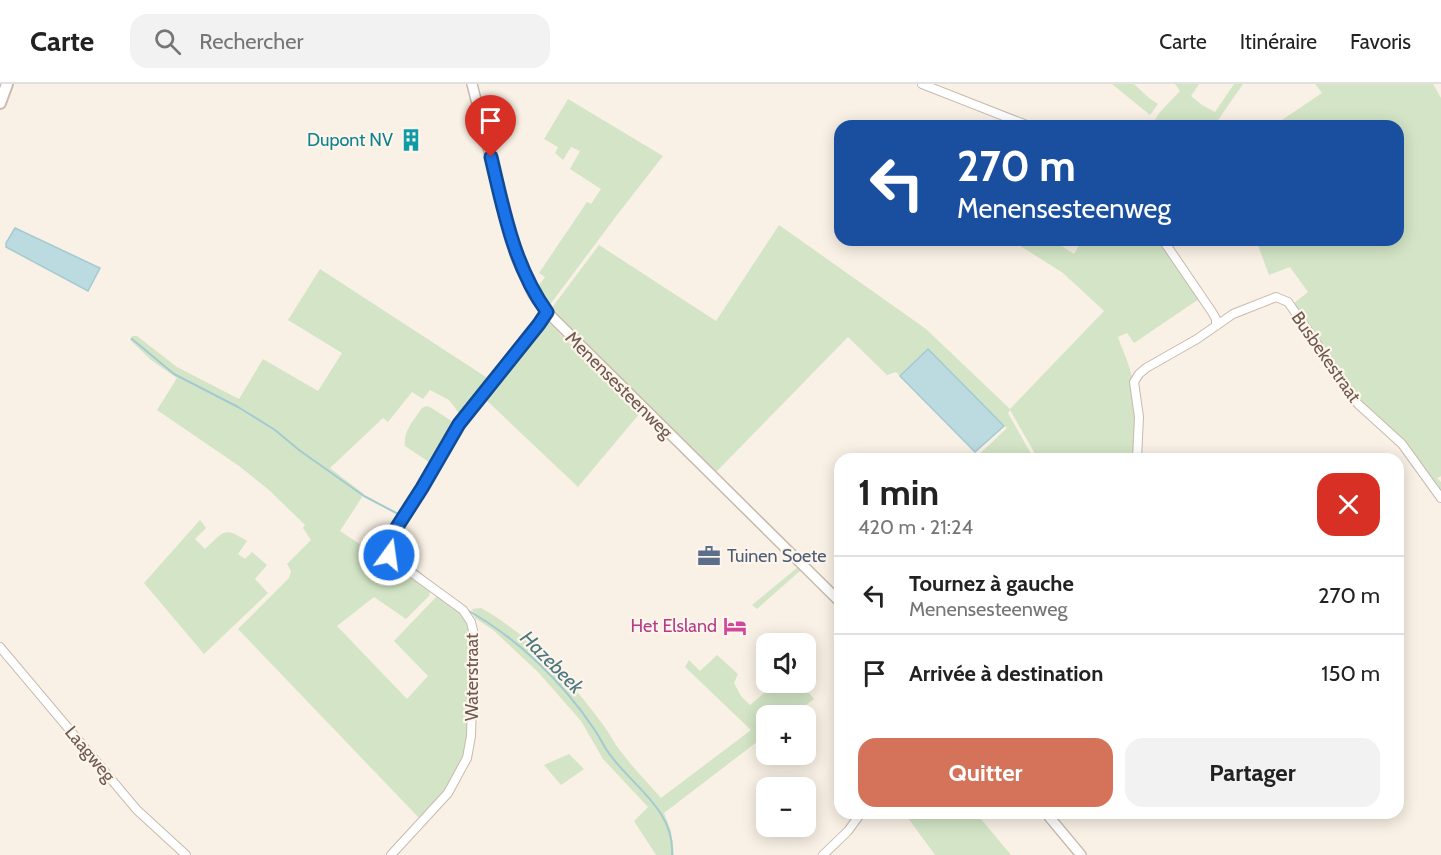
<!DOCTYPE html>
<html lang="fr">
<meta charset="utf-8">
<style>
:root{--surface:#fff;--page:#f2f2f2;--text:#222;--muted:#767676;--line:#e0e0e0;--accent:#d47359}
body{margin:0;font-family:Cabin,sans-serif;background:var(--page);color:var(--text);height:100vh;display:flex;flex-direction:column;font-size:22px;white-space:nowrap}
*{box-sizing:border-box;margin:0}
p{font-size:20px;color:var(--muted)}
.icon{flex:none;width:33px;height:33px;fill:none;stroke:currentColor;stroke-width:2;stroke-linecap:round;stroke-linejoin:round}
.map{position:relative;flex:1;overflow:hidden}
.sheet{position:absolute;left:834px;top:369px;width:570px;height:366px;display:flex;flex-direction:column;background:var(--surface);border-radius:18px;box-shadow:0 3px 15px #0003}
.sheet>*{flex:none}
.hud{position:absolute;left:834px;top:36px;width:570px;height:126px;border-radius:18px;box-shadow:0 3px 15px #0003;background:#1a4fa0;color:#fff;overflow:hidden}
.buttons{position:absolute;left:756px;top:549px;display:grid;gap:12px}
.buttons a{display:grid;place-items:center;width:60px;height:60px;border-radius:12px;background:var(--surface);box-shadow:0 3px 15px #0003;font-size:30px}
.pin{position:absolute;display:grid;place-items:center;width:51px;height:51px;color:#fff;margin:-62px -26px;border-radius:50% 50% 50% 0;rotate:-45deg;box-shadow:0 0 6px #0007}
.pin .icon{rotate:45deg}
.me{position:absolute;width:66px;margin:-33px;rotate:14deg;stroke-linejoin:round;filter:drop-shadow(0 0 4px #0008)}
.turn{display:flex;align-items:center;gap:21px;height:126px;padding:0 24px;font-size:27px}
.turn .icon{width:78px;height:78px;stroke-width:2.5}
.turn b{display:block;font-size:42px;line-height:51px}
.round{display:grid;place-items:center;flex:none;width:63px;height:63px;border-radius:18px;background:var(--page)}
.headline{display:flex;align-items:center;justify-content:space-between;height:102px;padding:0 24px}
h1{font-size:36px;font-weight:700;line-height:45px}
.action{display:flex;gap:12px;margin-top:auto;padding:12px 24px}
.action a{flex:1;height:69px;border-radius:18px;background:var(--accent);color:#fff;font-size:24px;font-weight:700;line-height:69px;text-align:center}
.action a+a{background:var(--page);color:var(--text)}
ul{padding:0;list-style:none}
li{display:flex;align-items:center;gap:18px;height:78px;padding:0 24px;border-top:2px solid var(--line)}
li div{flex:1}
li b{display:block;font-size:22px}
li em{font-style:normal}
header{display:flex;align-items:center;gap:36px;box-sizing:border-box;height:84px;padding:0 30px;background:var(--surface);border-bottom:2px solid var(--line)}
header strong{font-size:28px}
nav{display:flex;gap:33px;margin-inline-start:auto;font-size:21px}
.search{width:420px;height:54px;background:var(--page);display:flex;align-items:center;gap:15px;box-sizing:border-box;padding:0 21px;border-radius:18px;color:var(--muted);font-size:22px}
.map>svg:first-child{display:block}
</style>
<header>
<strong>Carte</strong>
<div class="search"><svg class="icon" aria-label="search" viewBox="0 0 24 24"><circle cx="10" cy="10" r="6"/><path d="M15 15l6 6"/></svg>Rechercher</div>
<nav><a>Carte</a><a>Itinéraire</a><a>Favoris</a></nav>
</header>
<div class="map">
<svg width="1441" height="771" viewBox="0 0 1441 771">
<rect width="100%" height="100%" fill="#f9f1e5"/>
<path fill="#d3e5c6" d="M1112 0H1134L1149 14 1158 20 1150 31Z
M1175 0H1199L1191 12 1202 21 1215 28 1234 0H1243L1214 42H1151L1160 28 1180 7Z
M1315 0H1433L1441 14V392L1437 394 1441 398V412L1404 358 1350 308 1293 220 1308 208 1290 183 1269 191 1256 156H1398V42H1273L1322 9Z
M568 15 663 72 617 131 549 222 536 205 545 193 539 189 587 118 591 120 601 105 570 85 580 67 571 63 563 76 555 69 558 63 544 55Z
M779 141 926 245 1010 325 1104 227 1063 189 1011 156H1059L1057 159 1074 170 1082 156H1160L1199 215 1134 259 1127 249 1118 253C1122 265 1128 277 1131 289 1138 317 1136 347 1133 375H1038L1010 326 1008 329 1034 375H974L1007 344 928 266 900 292 896 288 887 291 848 253 716 388 596 273 551 225 599 161 716 237Z
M320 185 489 295 462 333 449 316 430 306 423 315 412 308 388 338 383 334 330 384 364 410 340 447 430 507 429 512 406 535 374 513 337 542 407 615 428 592 394 557 438 511 466 532 471 543 469 656C461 688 442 711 421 736L238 545 289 494 291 487 287 480 311 456 303 444 305 441 269 406 239 382 157 326 177 294 151 276 130 256 132 252H137L177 283 239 315 263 275 318 307 342 269 288 236Z
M548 238 640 329 578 403 483 313C493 300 536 241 548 238Z
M426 322 430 323 456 340 432 380 405 362C403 347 414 336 422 324Z
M200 436 206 444 195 455 205 465C224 447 224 442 247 457L238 470 245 475 252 468 267 481 255 495 268 509 204 570 144 499Z
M798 483 801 486 757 525 752 521Z
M481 524C530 551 571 597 604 642 610 650 615 661 622 669 634 685 648 699 661 714L751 646 685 583 689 576 700 587 717 571 738 590 734 599 741 612 750 621 776 599H800L814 615 793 631 766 632V651L664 729 671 747 674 771H656L634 737 648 723 603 675 581 637 538 588 493 546 475 534 472 525Z
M569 670 584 685 561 701 544 681Z
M910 729H976L1011 771H935L908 734Z"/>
<path fill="#bcdbe0" stroke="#a4cad1" stroke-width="1.5" d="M15 144 100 184 88 207 6 163V159Z
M928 265 1004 342 975 368 900 292Z"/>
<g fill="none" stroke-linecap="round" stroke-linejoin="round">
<path stroke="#a4cad1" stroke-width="2" d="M132 255 174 290 238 323 275 346 299 366 364 412 400 431
M407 436 393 458V467L434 501
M467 526C517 554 562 597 594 645 600 653 604 664 611 672 634 703 675 727 672 771"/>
<g stroke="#c9b9ad" stroke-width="10">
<path id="minor" d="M922 0 1029 42
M1163 156 1212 228 1216 235V242
M1137 375 1139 333 1134 298 1139 290 1146 284 1197 255 1233 230 1276 213 1288 218 1318 261 1347 307 1358 320 1402 360 1441 414
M0 563 137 726 186 771
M391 771 448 709 467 674 471 652 474 551 471 538 463 526 393 475 386 466V461L459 340 523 258 539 240 547 228
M823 771 848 747 861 729"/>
</g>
<g stroke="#c9b9ad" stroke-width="12">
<path id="tertiary" d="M472 0 516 173 533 210 547 228 840 518
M1046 729 1081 771"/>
</g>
<g stroke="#cebbae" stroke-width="14">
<path id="secondary" d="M0 19 7 0"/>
</g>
<use href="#minor" stroke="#fff" stroke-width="8"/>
<use href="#tertiary" stroke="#fff" stroke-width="9"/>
<use href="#secondary" stroke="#fff" stroke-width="10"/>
</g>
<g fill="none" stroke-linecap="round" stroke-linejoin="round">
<g stroke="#114b97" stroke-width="15">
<path id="route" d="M389 471 386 466 388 457 422 404 459 340 539 240 547 228C514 182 504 128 491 73"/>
</g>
<use href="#route" stroke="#1a73e8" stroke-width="10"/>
</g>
<defs>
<g id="building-bare" transform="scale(1.8)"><path d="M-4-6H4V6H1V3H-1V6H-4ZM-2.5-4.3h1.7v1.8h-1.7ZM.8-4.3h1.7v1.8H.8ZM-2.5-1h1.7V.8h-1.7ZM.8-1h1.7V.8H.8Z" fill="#0f9aa8" stroke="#fdf5eb" stroke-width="2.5" paint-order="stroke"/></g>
<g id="office-bare" transform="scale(1.8)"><path d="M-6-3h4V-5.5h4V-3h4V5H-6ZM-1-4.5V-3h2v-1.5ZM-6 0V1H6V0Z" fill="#5c6f8a" stroke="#fdf5eb" stroke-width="2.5" paint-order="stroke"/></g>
<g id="hotel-bare" transform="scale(1.8)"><path d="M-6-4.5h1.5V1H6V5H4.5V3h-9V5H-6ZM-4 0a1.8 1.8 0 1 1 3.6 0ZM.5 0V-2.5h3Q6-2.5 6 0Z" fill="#d1479c" stroke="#fdf5eb" stroke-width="2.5" paint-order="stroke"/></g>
</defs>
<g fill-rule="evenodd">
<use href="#building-bare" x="411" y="56"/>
<use href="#office-bare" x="709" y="472"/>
<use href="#hotel-bare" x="735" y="542"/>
</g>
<g text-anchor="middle" stroke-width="4.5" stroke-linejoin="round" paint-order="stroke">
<g font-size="18" fill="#0d838f" stroke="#fdf5eb" text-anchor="end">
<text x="393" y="62">Dupont NV</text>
</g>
<g font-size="18" fill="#6f594e" stroke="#fdf5eb">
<text transform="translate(1326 273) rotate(55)" y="6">Busbekestraat</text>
<text transform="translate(619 301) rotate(45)" y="6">Menensesteenweg</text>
<text transform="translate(472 593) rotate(-90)" y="6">Waterstraat</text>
<text transform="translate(90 670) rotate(50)" y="6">Laagweg</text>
</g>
<g font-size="18" fill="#4e5e75" stroke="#fdf5eb" text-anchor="start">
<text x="727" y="478">Tuinen Soete</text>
</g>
<g font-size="18" fill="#b23c85" stroke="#fdf5eb" text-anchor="end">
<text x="717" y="548">Het Elsland</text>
</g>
<g font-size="20" font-style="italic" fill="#4a7780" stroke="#fdf5eb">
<text transform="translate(552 578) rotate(45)" y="7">Hazebeek</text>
</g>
</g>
</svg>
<div class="buttons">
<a><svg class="icon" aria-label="sound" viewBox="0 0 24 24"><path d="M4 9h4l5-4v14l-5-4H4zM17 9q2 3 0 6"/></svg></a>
<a>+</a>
<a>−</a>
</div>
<div class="pin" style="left:491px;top:73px;background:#d93025"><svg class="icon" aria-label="arrive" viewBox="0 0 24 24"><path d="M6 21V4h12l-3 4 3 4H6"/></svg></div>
<svg class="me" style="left:389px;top:471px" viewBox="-20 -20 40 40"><circle r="17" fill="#1a73e8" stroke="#fff" stroke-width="3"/><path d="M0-11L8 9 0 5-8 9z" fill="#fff"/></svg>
<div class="hud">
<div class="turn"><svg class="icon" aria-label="left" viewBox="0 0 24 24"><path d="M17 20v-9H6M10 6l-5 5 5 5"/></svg><div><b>270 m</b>Menensesteenweg</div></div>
</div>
<section class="sheet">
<div class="headline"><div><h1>1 min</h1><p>420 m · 21:24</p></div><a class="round" style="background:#d93025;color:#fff"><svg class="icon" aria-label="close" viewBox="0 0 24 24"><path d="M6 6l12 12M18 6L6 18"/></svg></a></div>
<ul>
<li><svg class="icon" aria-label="left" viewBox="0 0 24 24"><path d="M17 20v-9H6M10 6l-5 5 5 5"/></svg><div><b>Tournez à gauche</b><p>Menensesteenweg</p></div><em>270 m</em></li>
<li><svg class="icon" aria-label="arrive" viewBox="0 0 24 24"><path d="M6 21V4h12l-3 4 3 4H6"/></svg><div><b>Arrivée à destination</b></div><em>150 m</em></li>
</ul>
<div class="action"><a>Quitter</a><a>Partager</a></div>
</section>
</div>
